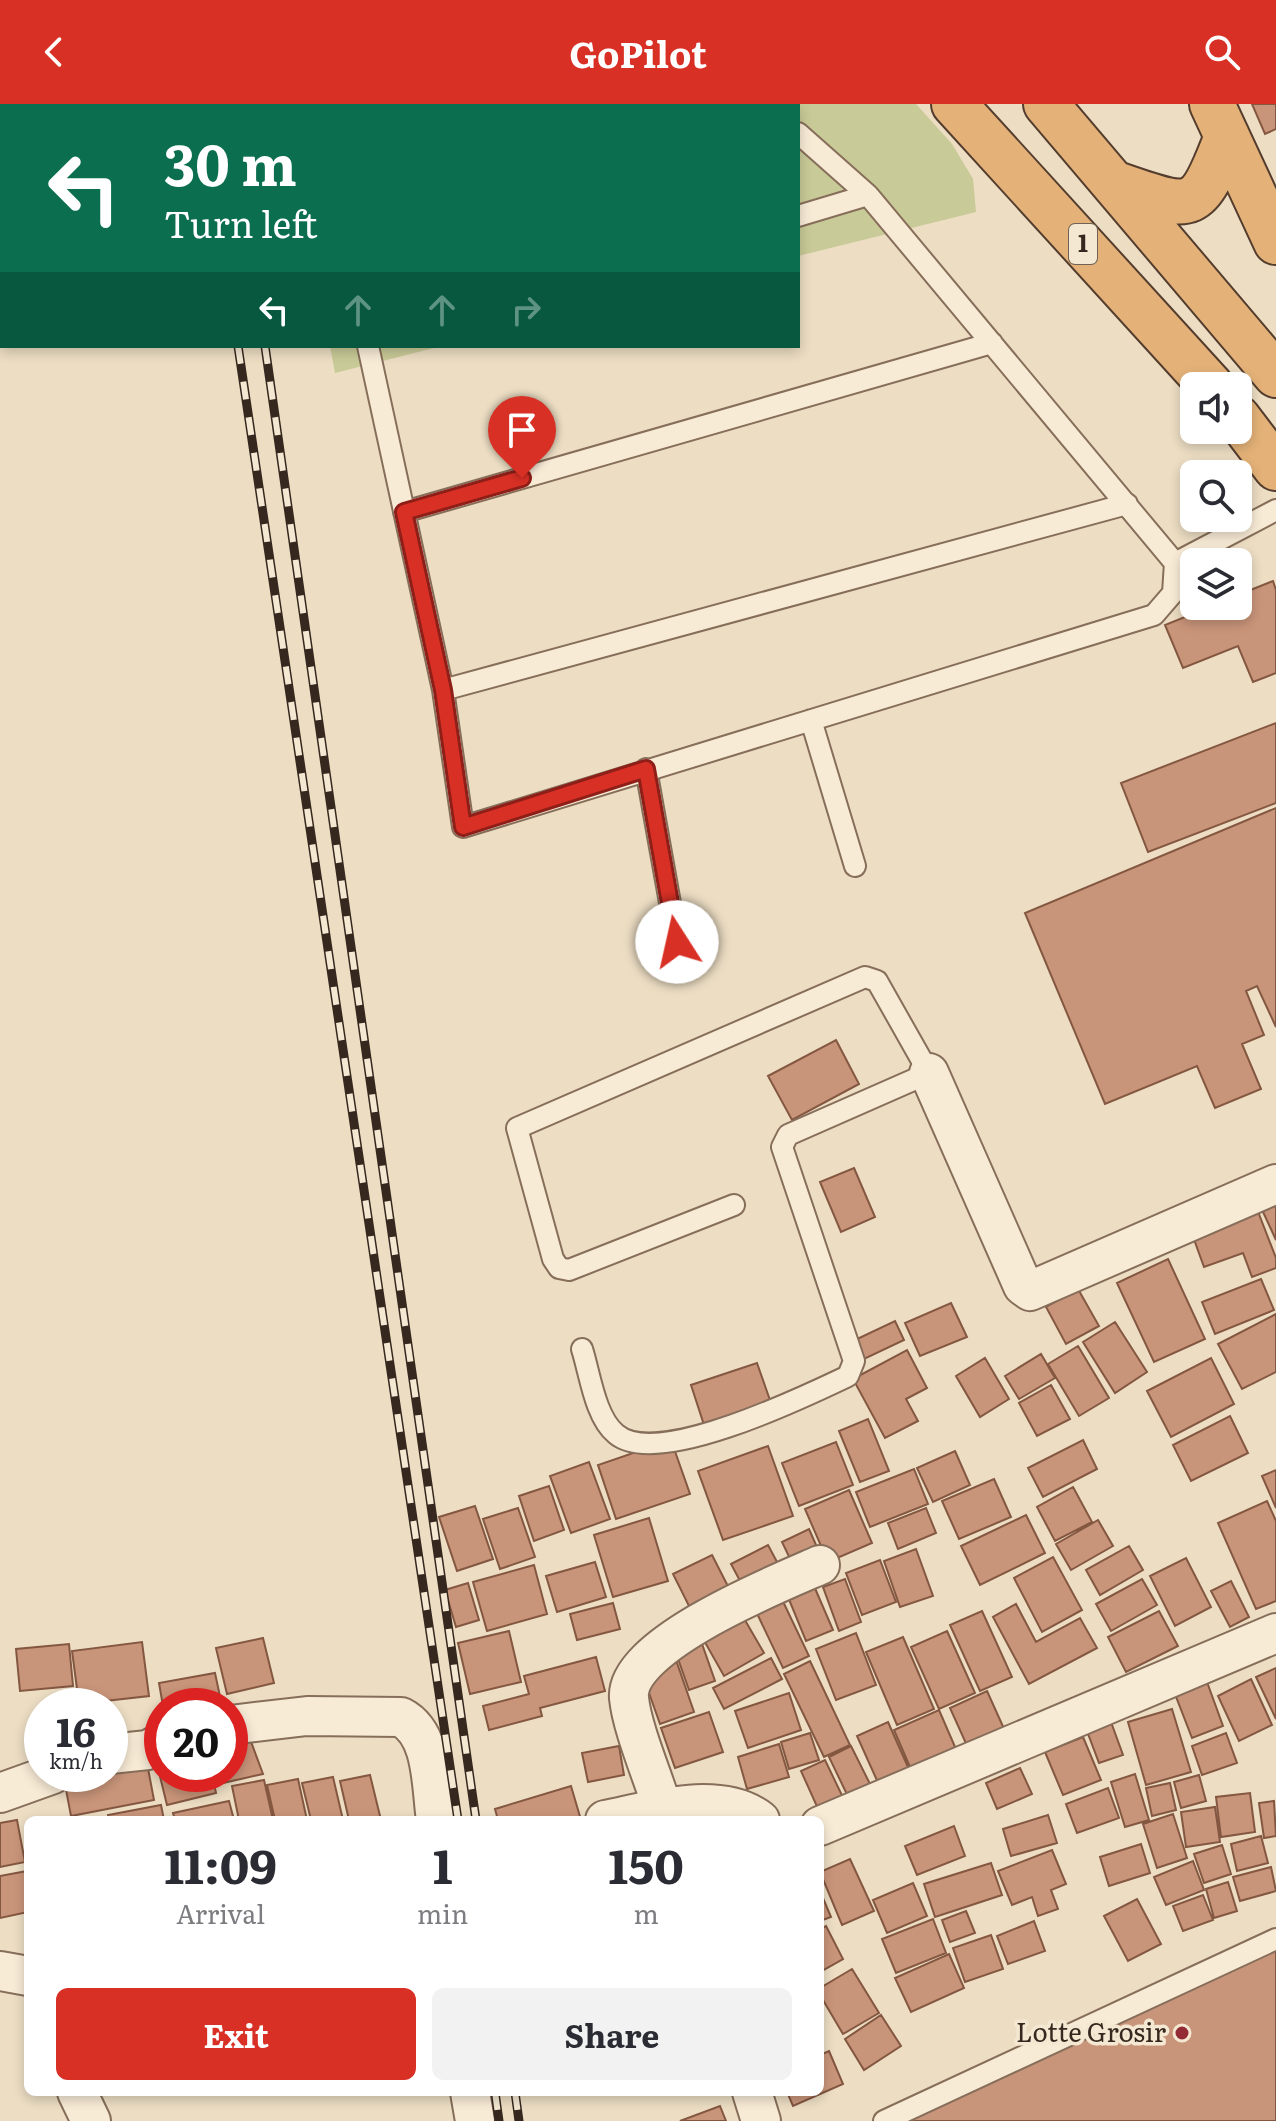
<!DOCTYPE html>
<style>
:root{--surface:#fff;--page:#f2f2f3;--text:#2b2b33;--muted:#7c7c81;--accent:#d93025}
body{margin:0;font-family:Literata,serif;background:var(--page);color:var(--text);height:100vh;display:flex;flex-direction:column;font-size:30px;white-space:nowrap}
*{box-sizing:border-box;margin:0}
p{font-size:26px;color:var(--muted)}
.icon{flex:none;width:44px;height:44px;fill:none;stroke:currentColor;stroke-width:2;stroke-linecap:round;stroke-linejoin:round}
.map{position:relative;flex:1;overflow:hidden}
.side{position:absolute;left:24px;top:1712px;width:800px;height:280px;display:flex;flex-direction:column;background:var(--surface);border-radius:12px;box-shadow:0 4px 12px #0003}
.side>*{flex:none}
.hud{position:absolute;left:0px;top:0px;width:800px;height:244px;box-shadow:0 4px 12px #0003;background:#0b6e4f;color:#fff;overflow:hidden}
.buttons{position:absolute;left:1180px;top:268px;display:grid;gap:16px}
.buttons a{display:grid;place-items:center;width:72px;height:72px;border-radius:12px;background:var(--surface);box-shadow:0 4px 12px #0003;font-size:40px}
.speed{position:absolute;left:24px;top:1584px;display:flex;gap:16px;font-size:40px;font-weight:700;text-align:center}
.speed>*{display:grid;place-content:center;width:104px;height:104px;border-radius:50%;background:var(--surface);box-shadow:0 4px 12px #0003;line-height:1}
.speed small{font-size:20px;font-weight:400}
.speed .limit{border:12px solid #d22;background:#fff;color:#111}
.pin{position:absolute;display:grid;place-items:center;width:68px;height:68px;color:#fff;margin:-82px -34px;border-radius:50% 50% 50% 0;rotate:-45deg;box-shadow:0 0 8px #0007}
.pin .icon{rotate:45deg}
.me{position:absolute;width:88px;margin:-44px;rotate:350deg;stroke-linejoin:round;filter:drop-shadow(0 0 6px #0008)}
.turn{display:flex;align-items:center;gap:28px;height:168px;padding:0 32px;font-size:36px}
.turn .icon{width:104px;height:104px;stroke-width:2.5}
.turn b{display:block;font-size:56px;line-height:68px}
.lanes{display:flex;align-items:center;height:76px;padding:0 32px;background:#0003;justify-content:center;gap:40px;direction:ltr}
.lanes .off{opacity:.35}
.eta{display:flex;justify-content:space-evenly;align-items:center;height:136px;text-align:center}
.eta b{font-size:48px;font-weight:700;line-height:56px}
.primary-button{display:flex;gap:16px;margin-top:auto;padding:16px 32px}
.primary-button a{flex:1;height:92px;border-radius:12px;background:var(--accent);color:#fff;font-size:32px;font-weight:700;line-height:92px;text-align:center}
.primary-button a+a{background:var(--page);color:var(--text)}
header{display:flex;justify-content:space-between;align-items:center;height:104px;padding:0 32px;background:var(--accent);color:#fff;font-size:36px;font-weight:700}
.map>svg:first-child{display:block}
</style>
<header><svg class="icon" aria-label="back" viewBox="0 0 24 24"><path d="M15 5l-7 7 7 7"/></svg>GoPilot<svg class="icon" aria-label="search" viewBox="0 0 24 24"><circle cx="10" cy="10" r="6"/><path d="M15 15l6 6"/></svg></header>
<div class="map">
<svg width="1276" height="2017" viewBox="0 0 1276 2017">
<rect width="100%" height="100%" fill="#ecddc3"/>
<path fill="#c8ca97" d="M289 0H916L952 40 973 75 976 108 798 152V2Z
M330 242H442L335 269Z"/>
<path fill="#c9957a" stroke="#845741" stroke-width="2" d="M1252 0H1276V25L1265 30Z
M1273 477 1276 486V569L1253 578 1238 542 1183 564 1165 521 1212 502H1238V491Z
M1276 619V699L1148 748 1121 679Z
M1276 704V923L1257 882 1246 887 1264 931 1242 940 1261 985 1215 1004 1197 962 1105 1000 1025 809Z
M836 936 859 980 792 1016 768 972Z
M854 1064 875 1113 841 1128 820 1078Z
M1276 1089V1136L1258 1097Z
M1257 1105 1276 1154V1164L1252 1173 1243 1149 1204 1163 1191 1127Z
M1168 1155 1205 1235 1154 1258 1117 1179Z
M1261 1175 1274 1206 1215 1230 1202 1198Z
M1078 1185 1099 1222 1066 1240 1046 1203Z
M951 1199 967 1233 920 1252 905 1219Z
M1276 1210V1268L1242 1285 1218 1240Z
M895 1217 904 1236 864 1255 855 1236Z
M1115 1218 1147 1268 1115 1289 1083 1238Z
M1078 1242 1109 1294 1079 1312 1048 1260Z
M907 1246 927 1284 906 1295 918 1317 885 1334 853 1275Z
M1041 1250 1055 1274 1019 1295 1005 1272Z
M985 1254 1009 1295 980 1313 956 1272Z
M1211 1254 1234 1300 1171 1333 1147 1287Z
M757 1259 771 1299 704 1321 691 1281Z
M1051 1281 1070 1315 1037 1332 1019 1299Z
M1230 1312 1248 1349 1191 1377 1173 1341Z
M868 1315 889 1367 860 1378 839 1327Z
M671 1336 690 1390 616 1415 598 1361Z
M1083 1336 1097 1365 1043 1393 1028 1364Z
M836 1338 853 1381 799 1402 782 1359Z
M768 1342 793 1412 723 1436 698 1367Z
M955 1347 970 1381 933 1398 917 1364Z
M589 1358 610 1415 571 1429 550 1372Z
M914 1365 928 1400 870 1423 856 1388Z
M1276 1366V1404L1262 1372Z
M994 1375 1011 1413 959 1435 942 1397Z
M549 1382 564 1426 534 1437 519 1392Z
M1073 1383 1092 1418 1055 1437 1037 1403Z
M849 1386 872 1439 828 1458 805 1405Z
M1267 1397 1276 1417V1497L1256 1505 1218 1419Z
M475 1402 493 1455 457 1467 439 1413Z
M518 1404 535 1453 500 1465 483 1415Z
M926 1404 936 1429 898 1445 888 1419Z
M1026 1411 1045 1449 980 1481 961 1442Z
M649 1414 668 1477 613 1493 594 1431Z
M1098 1416 1113 1442 1071 1466 1056 1440Z
M809 1425 820 1450 794 1463 782 1438Z
M768 1441 784 1471 747 1490 731 1460Z
M1129 1442 1143 1466 1100 1491 1086 1466Z
M916 1445 933 1492 900 1503 884 1457Z
M712 1451 733 1492 694 1512 673 1470Z
M1053 1453 1082 1506 1042 1528 1014 1474Z
M1186 1454 1211 1503 1175 1522 1150 1472Z
M880 1456 896 1498 862 1511 846 1469Z
M595 1458 606 1493 557 1508 546 1472Z
M534 1461 547 1510 487 1527 473 1478Z
M845 1475 861 1518 839 1527 823 1483Z
M1142 1475 1157 1501 1111 1527 1096 1500Z
M1231 1477 1249 1513 1230 1523 1211 1487Z
M468 1479 479 1516 456 1523 445 1486Z
M814 1482 833 1526 806 1537 788 1493Z
M778 1487 809 1552 783 1564 752 1499Z
M613 1499 620 1525 577 1536 570 1510Z
M1016 1500 1036 1538 1080 1514 1097 1544 1029 1580 993 1513Z
M982 1507 1012 1573 980 1587 950 1521Z
M1159 1507 1178 1542 1126 1568 1108 1533Z
M742 1511 764 1549 724 1572 702 1533Z
M509 1527 521 1578 470 1590 458 1539Z
M947 1527 975 1589 939 1605 911 1543Z
M856 1529 876 1581 836 1596 816 1545Z
M903 1533 934 1605 897 1621 866 1548Z
M263 1534 274 1579 227 1590 216 1544Z
M701 1537 715 1577 689 1586 675 1546Z
M142 1538 149 1592 79 1600 72 1547Z
M69 1540 73 1582 20 1587 16 1545Z
M596 1553 605 1587 540 1604 542 1612 489 1626 483 1602 529 1590 524 1572Z
M771 1554 782 1575 724 1605 713 1584Z
M676 1556 694 1608 660 1620 642 1569Z
M810 1557 850 1641 824 1653 784 1570Z
M1276 1564V1615L1256 1573Z
M215 1569 222 1602H163L159 1579Z
M1251 1575 1272 1621 1239 1637 1218 1592Z
M1207 1578 1223 1622 1192 1634 1175 1590Z
M987 1587 1010 1638 973 1655 950 1604Z
M789 1589 801 1626 748 1644 735 1607Z
M1172 1605 1191 1668 1146 1681 1128 1618Z
M939 1606 962 1659 917 1679 894 1626Z
M709 1608 723 1648 675 1664 661 1624Z
M888 1618 915 1679 884 1692 857 1632Z
M1111 1618 1123 1651 1099 1659 1087 1627Z
M810 1629 819 1656 789 1665 781 1638Z
M1226 1629 1237 1659 1202 1671 1192 1642Z
M1083 1633 1101 1676 1063 1691 1045 1648Z
M250 1635 263 1670 223 1679 220 1670H230V1638Z
M779 1640 789 1673 747 1685 738 1653Z
M619 1642 624 1671 588 1678 582 1649Z
M851 1642 877 1694 854 1705 829 1653Z
M162 1646V1670H212L216 1689 167 1701 154 1648Z
M825 1656 849 1706 824 1718 801 1667Z
M147 1659 154 1696 71 1712 64 1675 110 1670V1666Z
M1020 1664 1032 1690 997 1705 986 1679Z
M1135 1670 1149 1716 1125 1723 1111 1678Z
M370 1671 381 1716H349L340 1677Z
M1199 1671 1206 1697 1181 1704 1174 1678Z
M333 1673 343 1716H311L302 1679Z
M298 1675 307 1716H275L267 1681Z
M264 1676 273 1716H239L232 1682Z
M1170 1679 1176 1706 1152 1712 1146 1684Z
M571 1682 581 1716H498L495 1705Z
M1108 1684 1119 1714 1077 1729 1066 1700Z
M1250 1689 1255 1728 1221 1733 1216 1693Z
M229 1697 234 1716H175L173 1709Z
M1274 1697 1276 1732 1264 1734 1259 1699Z
M161 1701 164 1716H109L108 1711Z
M1215 1703 1220 1738 1186 1743 1181 1708Z
M1173 1710 1187 1754 1157 1764 1143 1720Z
M1048 1711 1057 1739 1011 1752 1003 1725Z
M17 1716 25 1758 0 1763V1719Z
M954 1722 965 1752 917 1771 905 1742Z
M1261 1732 1268 1759 1237 1767 1231 1740Z
M1141 1740 1150 1769 1109 1782 1100 1753Z
M1222 1741 1231 1770 1204 1779 1194 1750Z
M1052 1746 1066 1780 1051 1786 1058 1805 1038 1812 1032 1793 1012 1801 998 1767Z
M850 1755 874 1807 842 1821 820 1768Z
M1193 1757 1204 1786 1166 1801 1154 1773Z
M991 1759 1002 1791 935 1813 924 1780Z
M1271 1763 1276 1787 1240 1797 1233 1773Z
M27 1767 28 1808 0 1814V1772Z
M1228 1778 1237 1807 1214 1814 1206 1785Z
M913 1779 927 1812 887 1829 873 1796Z
M820 1787 831 1813 820 1817Z
M1203 1791 1213 1816 1183 1827 1173 1802Z
M1137 1795 1161 1840 1128 1857 1104 1812Z
M966 1807 975 1829 950 1838 942 1816Z
M933 1815 946 1849 896 1869 882 1835Z
M1034 1817 1045 1847 1008 1860 997 1832Z
M826 1822 843 1855 820 1868V1825Z
M991 1831 1003 1865 965 1878 953 1844Z
M1276 1841V2017H902Z
M949 1850 964 1884 911 1908 895 1874Z
M852 1865 879 1909 843 1930 820 1891V1884Z
M881 1911 901 1942 864 1966 845 1935Z
M829 1947 843 1980 793 2002 787 1988H820V1951Z
M720 2002 726 2017H680Z"/>
<g fill="none" stroke-linecap="round" stroke-linejoin="round">
<g stroke="#866e5a" stroke-width="24">
<path id="service" d="M765 0 767 2
M341 2V0
M421 2 426 0
M798 112 868 91
M368 242 443 586 463 723 1154 511 1173 489 1175 459 868 91 798 29
M404 408 992 239
M1175 459 1276 406
M443 586 1127 400
M811 616 855 762
M646 665 677 838
M582 1245C590 1270 595 1313 616 1330 656 1365 806 1292 848 1272L854 1257 782 1043 788 1031 929 969 877 877 865 873 517 1024 553 1155 559 1164 569 1166 734 1101
M884 2017 1276 1835"/>
</g>
<g stroke="#866e5a" stroke-width="42">
<path id="minor" d="M929 969 1023 1182 1030 1187 1276 1080
M230 1621 307 1612 401 1613C434 1630 431 1683 436 1716
M110 1650 148 1646 162 1638
M0 1689 53 1670
M663 1706C654 1675 632 1625 629 1594 624 1541 779 1479 820 1461
M605 1716C650 1707 720 1685 760 1716
M820 1722 1276 1529
M0 1867 28 1872
M77 1988 91 2017
M470 1988 475 2017
M752 1988 761 2017"/>
</g>
<g stroke="#543d2e" stroke-width="48">
<path id="trunk" d="M954 0 1211 282
M1046 0 1276 271
M1212 0 1276 138
M1116 80C1194 107 1197 111 1227 32
M1238 314 1276 364"/>
</g>
<use href="#service" stroke="#f8ebd6" stroke-width="20"/>
<use href="#minor" stroke="#f8ebd6" stroke-width="38"/>
<use href="#trunk" stroke="#e4b278" stroke-width="44"/>
<g stroke="#36281e" stroke-width="9">
<path id="rail" d="M202 0 203 2
M231 0 232 2
M238 242 458 1716
M265 242 476 1716
M495 1988 499 2017
M515 1988 519 2017"/>
</g>
<use href="#rail" stroke="#f4e8d2" stroke-width="6" stroke-dasharray="18" stroke-linecap="butt"/>
</g>
<g fill="none" stroke-linecap="round" stroke-linejoin="round">
<g stroke="#8d1f18" stroke-width="20">
<path id="route" d="M522 374 404 408 443 586 463 723 646 665 677 838"/>
</g>
<use href="#route" stroke="#d93025" stroke-width="14"/>
</g>
<circle fill="#932c34" stroke="#f4e8d2" stroke-width="3" cx="1182" cy="1929" r="8"/>
<g text-anchor="middle" stroke-width="7" stroke-linejoin="round" paint-order="stroke">
<rect fill="#f4e8d2" stroke="#6f6254" stroke-width="2" x="1069" y="120" width="28" height="40" rx="6"/>
<g font-size="24" font-weight="bold" fill="#36281e">
<text x="1083" y="148">1</text>
</g>
<g font-size="26" fill="#36281e" stroke="#f4e8d2" text-anchor="end">
<text x="1166" y="1938">Lotte Grosir</text>
</g>
</g>
</svg>
<div class="buttons">
<a><svg class="icon" aria-label="sound" viewBox="0 0 24 24"><path d="M4 9h4l5-4v14l-5-4H4zM17 9q2 3 0 6"/></svg></a>
<a><svg class="icon" aria-label="search" viewBox="0 0 24 24"><circle cx="10" cy="10" r="6"/><path d="M15 15l6 6"/></svg></a>
<a><svg class="icon" aria-label="layers" viewBox="0 0 24 24"><path d="M12 4l9 5-9 5-9-5zM3 14l9 5 9-5"/></svg></a>
</div>
<div class="speed"><div>16<small>km/h</small></div><div class="limit">20</div></div>
<div class="pin" style="left:522px;top:374px;background:#d93025"><svg class="icon" aria-label="arrive" viewBox="0 0 24 24"><path d="M6 21V4h12l-3 4 3 4H6"/></svg></div>
<svg class="me" style="left:677px;top:838px" viewBox="-20 -20 40 40"><circle r="19" fill="#fff"/><path d="M0-13L10 11 0 6-10 11z" fill="#d93025"/></svg>
<div class="hud">
<div class="turn"><svg class="icon" aria-label="left" viewBox="0 0 24 24"><path d="M17 20v-9H6M10 6l-5 5 5 5"/></svg><div><b>30 m</b>Turn left</div></div>
<div class="lanes"><svg class="icon" aria-label="left" viewBox="0 0 24 24"><path d="M17 20v-9H6M10 6l-5 5 5 5"/></svg><svg class="icon off" aria-label="ahead" viewBox="0 0 24 24"><path d="M12 20V5M6 11l6-6 6 6"/></svg><svg class="icon off" aria-label="ahead" viewBox="0 0 24 24"><path d="M12 20V5M6 11l6-6 6 6"/></svg><svg class="icon off" aria-label="right" viewBox="0 0 24 24"><path d="M7 20v-9h11M14 6l5 5-5 5"/></svg></div>
</div>
<section class="side">
<div class="eta">
<div><b>11:09</b><p>Arrival</p></div>
<div><b>1</b><p>min</p></div>
<div><b>150</b><p>m</p></div>
</div>
<div class="primary-button"><a>Exit</a><a>Share</a></div>
</section>
</div>
